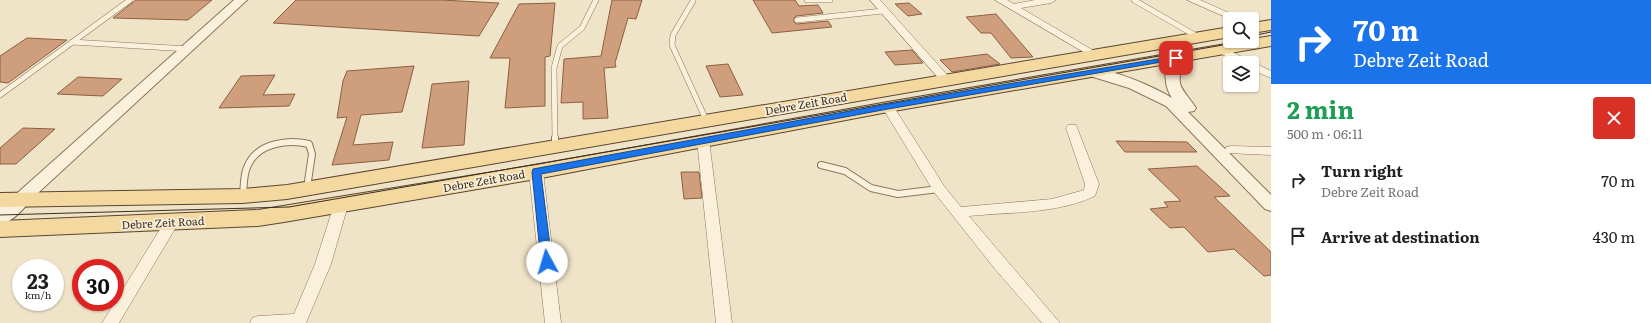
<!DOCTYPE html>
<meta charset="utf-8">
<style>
:root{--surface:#fff;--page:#f6f6f6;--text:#202124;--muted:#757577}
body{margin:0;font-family:Literata,serif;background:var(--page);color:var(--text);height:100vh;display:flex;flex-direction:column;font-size:15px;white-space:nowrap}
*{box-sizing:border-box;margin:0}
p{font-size:13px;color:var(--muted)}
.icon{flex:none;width:22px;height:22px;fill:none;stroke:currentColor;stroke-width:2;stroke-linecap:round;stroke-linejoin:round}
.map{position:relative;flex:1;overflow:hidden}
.side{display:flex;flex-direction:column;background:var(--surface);width:380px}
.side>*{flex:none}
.banner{background:#1a73e8;color:#fff;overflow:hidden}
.controls{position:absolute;left:1223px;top:12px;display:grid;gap:8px}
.controls a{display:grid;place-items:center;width:36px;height:36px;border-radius:4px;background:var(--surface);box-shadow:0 1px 3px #0004;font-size:20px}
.speed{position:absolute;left:12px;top:259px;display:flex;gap:8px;font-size:20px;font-weight:700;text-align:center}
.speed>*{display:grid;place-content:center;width:52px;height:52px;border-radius:50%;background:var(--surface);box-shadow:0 1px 3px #0004;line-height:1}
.speed small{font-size:10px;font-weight:400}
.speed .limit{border:6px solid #d22;background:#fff;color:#111}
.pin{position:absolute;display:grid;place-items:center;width:34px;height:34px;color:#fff;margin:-17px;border-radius:8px;box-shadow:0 2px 6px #0006}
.me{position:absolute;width:44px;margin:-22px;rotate:354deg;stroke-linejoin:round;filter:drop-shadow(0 0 3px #0008)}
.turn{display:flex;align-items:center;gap:14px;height:84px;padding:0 16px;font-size:18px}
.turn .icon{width:52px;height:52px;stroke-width:2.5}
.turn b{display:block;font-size:28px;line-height:34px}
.round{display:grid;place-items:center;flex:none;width:42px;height:42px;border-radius:4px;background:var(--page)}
.head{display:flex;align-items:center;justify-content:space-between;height:68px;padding:0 16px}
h1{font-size:24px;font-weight:700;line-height:30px;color:#1e9e55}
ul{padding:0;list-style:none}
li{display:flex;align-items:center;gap:12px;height:56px;padding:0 16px}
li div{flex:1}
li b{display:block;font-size:15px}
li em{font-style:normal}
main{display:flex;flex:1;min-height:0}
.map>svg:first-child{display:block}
</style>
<main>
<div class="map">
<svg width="1271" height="323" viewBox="0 0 1271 323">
<rect width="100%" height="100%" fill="#f0e4c8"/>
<path fill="#cf9f7d" stroke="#8d5f41" d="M136 0H212L188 20 113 18Z
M296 0H441L499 3 479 36 273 23Z
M612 0H642L636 19 628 18 615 63 616 67 604 68 608 118 583 119V102L561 103 564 59 601 56Z
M753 0H795L799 6 818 5 823 13 796 16 794 18V22L797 24 828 21 832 27 772 33Z
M555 3 550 56 545 57V106L505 108 510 58H490L519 4Z
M909 3 922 14 908 16 895 4Z
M996 14 1033 57 1011 58 991 33H981L966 17Z
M27 38 67 40 8 83 0 82V56Z
M912 50 923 63 895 65 885 52Z
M987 54 1000 64 952 72 940 60Z
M728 64 743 95 720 97 706 66Z
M414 66 402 112 361 115 353 145 393 142 389 160 332 165 347 117 337 118 343 81 347 71Z
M275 75 263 95 295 94 289 106 219 108 241 76Z
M78 77 122 79 103 96 57 94Z
M469 81 464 145 422 148 432 84Z
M23 128 55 129 16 164H0V148Z
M1116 141 1187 142 1197 152H1125Z
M1197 166 1230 196 1214 197 1271 252V275L1264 276 1234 249 1208 252 1184 227 1170 228 1150 209 1168 207 1164 202 1181 201 1148 169Z
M681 172H699L702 198 684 199Z"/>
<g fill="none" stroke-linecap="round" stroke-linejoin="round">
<g stroke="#8d765c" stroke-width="6">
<path id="service-far1" d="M807 0H830
M1134 0 1198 37
M693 1 673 35 672 45 707 122
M797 20 883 11
M72 42 188 49
M0 95 130 0
M555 139 554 68 560 46 582 28 596 0"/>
</g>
<g stroke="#8d765c" stroke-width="8">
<path id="service" d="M555 138V147
M821 165 845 171 871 188 898 194 939 189
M243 196C244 186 243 174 248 165 258 143 288 139 309 144L312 154 307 188"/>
</g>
<g stroke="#8d765c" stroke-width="1">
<path id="minor" d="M870 0H880L949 77 951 79 949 81H941Z
M995 0H1007L1014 4 1035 0H1056L1051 3 1021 8 1101 55 1100 57H1092Z
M1187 0H1200L1243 19H1230Z
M1222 47 1271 71V78L1252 70V63H1239L1218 52 1217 50Z
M888 103 892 104 944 186 961 207 1052 199 1084 190 1085 184 1066 128 1068 125H1076L1099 184 1095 196C1057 214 1010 212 969 216L1060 323H1042L995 269 934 192 882 107Z
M703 136 709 140 732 323H716L697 140Z
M1231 146 1271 147V155L1226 153 1225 150 1226 147Z
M536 168 541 169 543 172 561 323H545L529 172 531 169Z
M341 200 346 202 348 205 331 264 306 323H250L252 318 258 316 294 314 315 264 334 205 336 202Z
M172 217 177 218 179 222 119 323H102L167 218Z"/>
</g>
<g stroke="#8d765c" stroke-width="2">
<path id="tertiary" d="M234 0H247L26 204 20 206 14 204 11 200 14 196Z
M1176 54 1181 55 1183 58C1176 90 1180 84 1196 108L1194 111 1188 112 1271 195V211L1265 209 1166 106 1129 88 1090 76 1088 73 1090 70C1108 66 1156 88 1172 98 1164 86 1163 68 1171 55Z"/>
</g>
<g stroke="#6f573f" stroke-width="2">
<path id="secondary" d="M20 193 27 195 30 200C24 210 11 222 0 225V207L13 195Z"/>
</g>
<g stroke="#5b4430" stroke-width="2">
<path id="primary" d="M1271 20V30L1252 33V23Z
M1230 27V37L287 199 243 203 0 207V193L243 189 287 185Z
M1271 36V46L888 112 536 179 284 222 258 226 0 237V221L258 210 536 165 888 102 1243 41H1252V39Z"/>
</g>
<use href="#service-far1" stroke="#faf1dc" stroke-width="5"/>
<use href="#service" stroke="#faf1dc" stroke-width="6"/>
<use href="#minor" fill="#faf1dc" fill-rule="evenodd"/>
<use href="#tertiary" fill="#faf1dc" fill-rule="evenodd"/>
<use href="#secondary" fill="#faf1dc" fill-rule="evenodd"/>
<use href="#primary" fill="#f3d9a0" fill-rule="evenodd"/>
<path stroke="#3d2e20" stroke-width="1" d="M1252 36 1271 32
M0 215 289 207 1246 41"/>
</g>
<path fill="#1a73e8" stroke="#114b97" d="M1176 56 1180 58 1179 59 888 109 541 174 552 262 547 266 541 262 532 172 533 169 888 104Z"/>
<g text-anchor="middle" stroke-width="3.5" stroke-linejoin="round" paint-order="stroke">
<g font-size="11" fill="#3d2e20" stroke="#f7eed8">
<text transform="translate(806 104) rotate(-10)" y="4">Debre Zeit Road</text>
<text transform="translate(484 181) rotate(-10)" y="4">Debre Zeit Road</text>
<text transform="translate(163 223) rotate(-3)" y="4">Debre Zeit Road</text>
</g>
</g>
</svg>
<div class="controls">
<a><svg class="icon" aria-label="search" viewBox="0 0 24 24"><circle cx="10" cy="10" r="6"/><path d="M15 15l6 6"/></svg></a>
<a><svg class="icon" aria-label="layers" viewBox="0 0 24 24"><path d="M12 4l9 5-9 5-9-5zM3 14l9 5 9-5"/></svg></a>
</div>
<div class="speed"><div>23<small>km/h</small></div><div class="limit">30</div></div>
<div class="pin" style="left:1176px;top:58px;background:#d93025"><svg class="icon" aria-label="arrive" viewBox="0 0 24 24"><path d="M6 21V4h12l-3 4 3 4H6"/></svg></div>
<svg class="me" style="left:547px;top:262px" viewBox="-20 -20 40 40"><circle r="19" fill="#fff"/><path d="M0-13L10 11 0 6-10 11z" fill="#1a73e8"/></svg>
</div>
<section class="side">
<div class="banner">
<div class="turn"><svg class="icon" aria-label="right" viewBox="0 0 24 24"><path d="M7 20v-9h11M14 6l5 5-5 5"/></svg><div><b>70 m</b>Debre Zeit Road</div></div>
</div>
<div class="head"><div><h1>2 min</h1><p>500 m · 06:11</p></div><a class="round" style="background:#d93025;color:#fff"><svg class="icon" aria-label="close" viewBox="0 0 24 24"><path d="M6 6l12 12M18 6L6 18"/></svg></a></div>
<ul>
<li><svg class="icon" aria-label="right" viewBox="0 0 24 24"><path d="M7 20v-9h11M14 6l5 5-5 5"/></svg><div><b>Turn right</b><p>Debre Zeit Road</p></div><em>70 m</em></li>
<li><svg class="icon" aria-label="arrive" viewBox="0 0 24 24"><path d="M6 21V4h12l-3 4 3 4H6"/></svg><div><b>Arrive at destination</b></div><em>430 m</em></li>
</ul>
</section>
</main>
